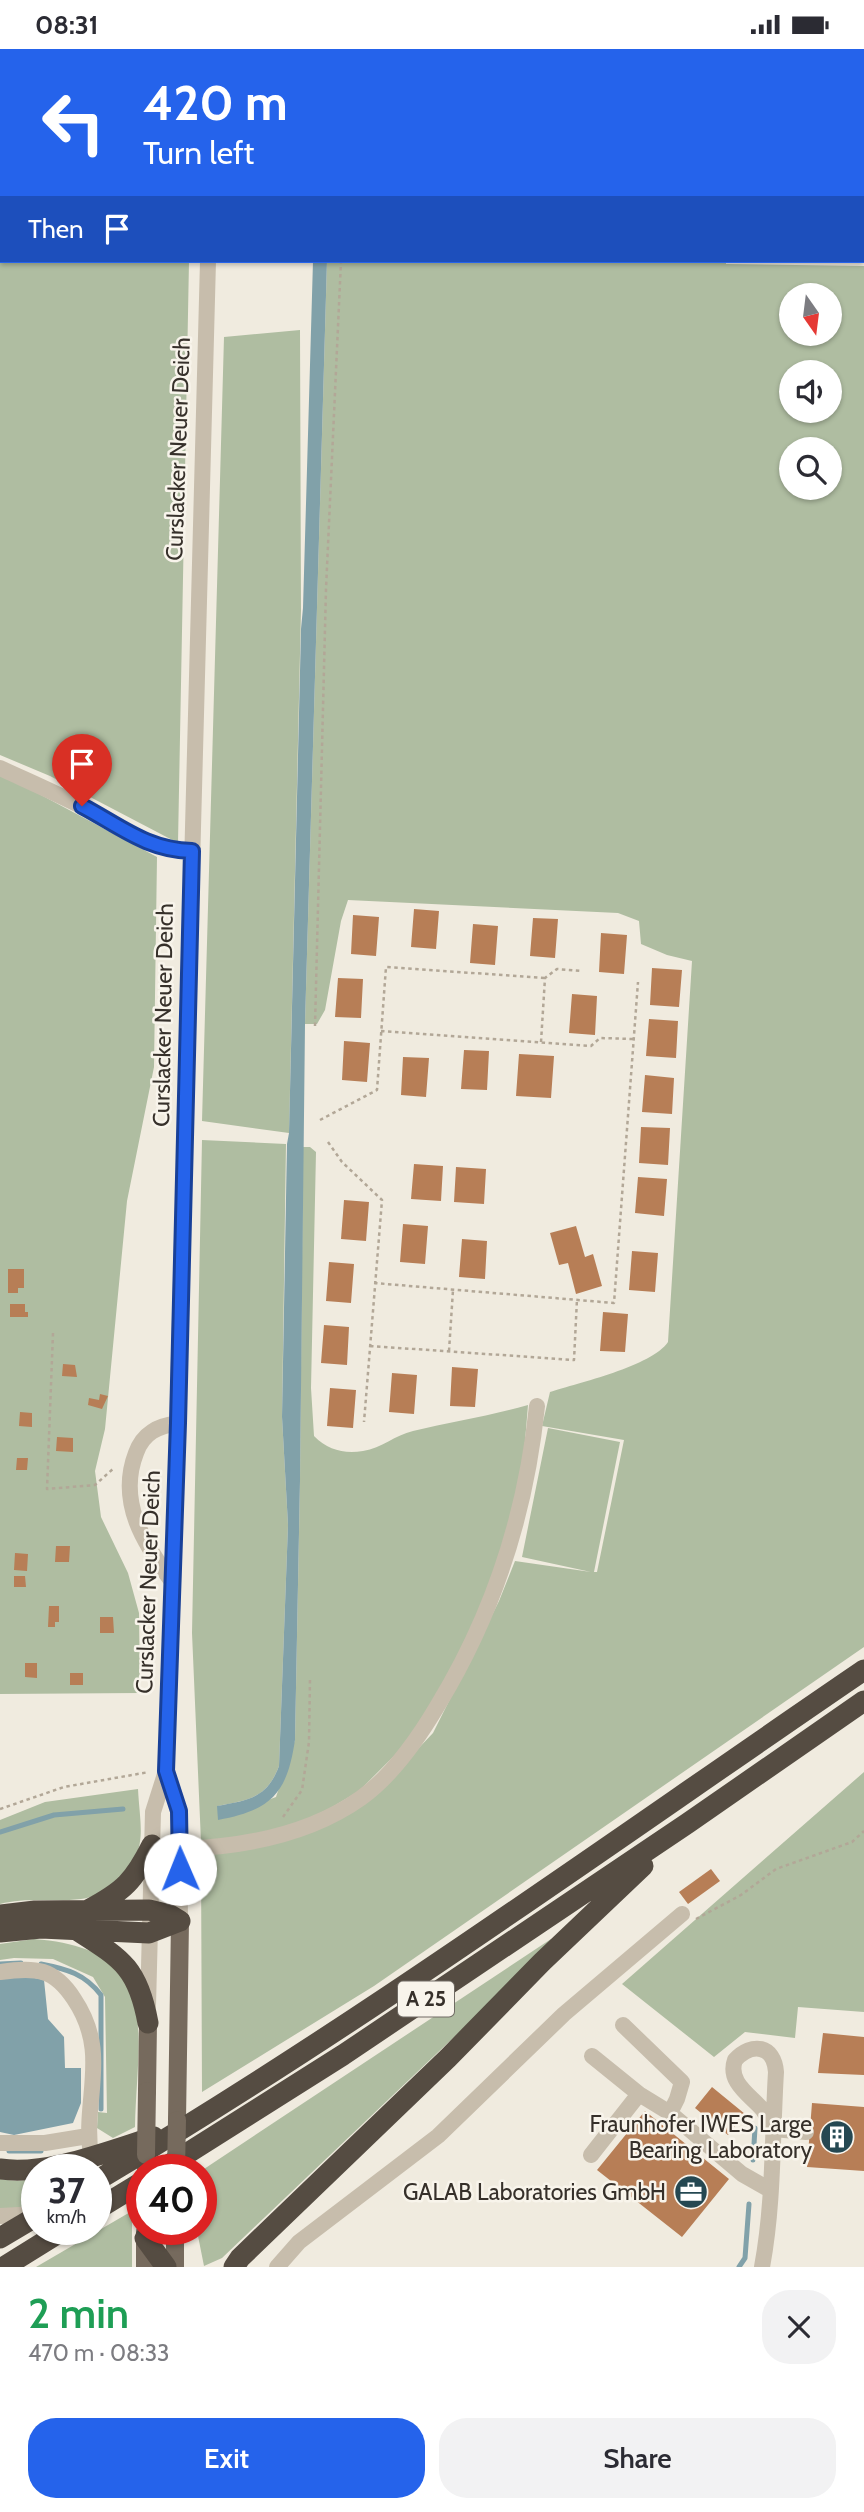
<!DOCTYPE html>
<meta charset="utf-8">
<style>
:root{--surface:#fff;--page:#f2f2f3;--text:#2b2b33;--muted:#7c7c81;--accent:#2563eb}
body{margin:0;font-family:Cabin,sans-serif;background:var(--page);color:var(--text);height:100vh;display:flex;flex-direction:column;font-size:26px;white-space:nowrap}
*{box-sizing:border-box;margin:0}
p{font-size:23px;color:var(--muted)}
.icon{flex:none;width:38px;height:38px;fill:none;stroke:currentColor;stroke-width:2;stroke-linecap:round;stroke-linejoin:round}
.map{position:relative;height:2218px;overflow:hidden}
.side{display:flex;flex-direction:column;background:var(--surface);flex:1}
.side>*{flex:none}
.banner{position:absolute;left:0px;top:0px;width:864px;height:214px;box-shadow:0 2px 5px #0004;background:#2563eb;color:#fff;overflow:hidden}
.needle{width:46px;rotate:166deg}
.tools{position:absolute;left:779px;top:234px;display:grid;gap:14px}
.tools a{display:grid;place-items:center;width:63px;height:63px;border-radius:50%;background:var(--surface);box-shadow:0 2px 5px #0004;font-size:35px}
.speed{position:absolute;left:21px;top:2105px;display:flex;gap:14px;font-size:35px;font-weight:700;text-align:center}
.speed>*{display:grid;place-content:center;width:91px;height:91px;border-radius:50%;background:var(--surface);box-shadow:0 2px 5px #0004;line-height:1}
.speed small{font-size:18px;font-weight:400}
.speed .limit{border:10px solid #d22;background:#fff;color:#111}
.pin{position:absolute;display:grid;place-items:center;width:60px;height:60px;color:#fff;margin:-72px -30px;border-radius:50% 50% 50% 0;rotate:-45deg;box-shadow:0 0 7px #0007}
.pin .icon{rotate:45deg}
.me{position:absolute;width:77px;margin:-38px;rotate:359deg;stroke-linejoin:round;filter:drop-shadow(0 0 5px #0008)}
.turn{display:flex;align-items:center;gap:24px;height:147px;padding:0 28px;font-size:32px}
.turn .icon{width:91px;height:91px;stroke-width:2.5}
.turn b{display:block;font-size:49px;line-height:60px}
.then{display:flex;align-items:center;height:66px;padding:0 28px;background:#0003;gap:14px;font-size:26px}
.round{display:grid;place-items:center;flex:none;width:74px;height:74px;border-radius:28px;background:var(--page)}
.headline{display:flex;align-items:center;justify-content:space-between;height:119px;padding:0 28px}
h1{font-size:42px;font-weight:600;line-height:52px;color:#1e9e55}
.button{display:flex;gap:14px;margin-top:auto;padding:14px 28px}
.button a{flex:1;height:80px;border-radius:28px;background:var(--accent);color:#fff;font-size:28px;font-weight:600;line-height:80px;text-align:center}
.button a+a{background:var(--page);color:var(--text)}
.status{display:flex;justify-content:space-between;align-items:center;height:49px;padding:0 35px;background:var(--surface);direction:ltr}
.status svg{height:19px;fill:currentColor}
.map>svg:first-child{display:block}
</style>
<div class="status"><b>08:31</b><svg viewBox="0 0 49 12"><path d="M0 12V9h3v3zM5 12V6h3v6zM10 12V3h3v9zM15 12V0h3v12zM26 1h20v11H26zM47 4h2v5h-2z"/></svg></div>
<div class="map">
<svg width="864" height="2218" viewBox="0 0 864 2218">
<rect width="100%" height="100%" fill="#f0ebdf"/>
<path fill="#afbda1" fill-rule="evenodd" d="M335 0H729L335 2Z
M0 41 2 212H189L178 794 50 727 0 706Z
M327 212H726V215L864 217V1598L374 1937 202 2043 201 1809 216 1803 321 1777 396 1723 433 1684 499 1552 515 1512 591 1523 522 1508 548 1379 620 1393 594 1523H597L624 1391 542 1377 550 1343C578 1334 652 1317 668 1293L692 912 667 906 641 895 639 872 618 864 348 851 341 872 325 961 317 975H305ZM791 247H830V285H791ZM791 324H830V362H791ZM791 401H830V439H791Z
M300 281 301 561 289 1084 202 1072 224 288Z
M0 724 157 808 154 1018 127 1152 105 1380 95 1422 101 1468 128 1524 139 1564 140 1644 0 1645Z
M202 1091 286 1095 282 1368 288 1476 279 1717C267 1749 249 1751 218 1757V1770L276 1748 295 1691 300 1432 303 1098H310L316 1103 311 1339 314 1387C328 1401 344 1405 363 1402 382 1399 395 1386 413 1382 451 1373 490 1367 528 1356L522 1429 514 1473 462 1604 405 1696 359 1742 329 1760 291 1777 240 1789 201 1793 192 1584Z
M864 1723V1963L798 1958 795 1989 745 1983 714 2008 622 1935Z
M138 1740C140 1780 150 1805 114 1833 104 1841 94 1849 81 1850 55 1853 26 1848 0 1855V1771L45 1753Z
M558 1889 222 2209 204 2217 197 2182 201 2180V2122L551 1890Z
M34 1890C164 1900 137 1981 135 2078L113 2089 97 2079 98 2063 107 2064 105 1948 93 1928 53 1910 14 1909 0 1911V1895Z
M0 2130 16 2132 37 2130V2149L0 2170Z
M132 2162V2218H36Z"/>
<path fill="#81a1a9" d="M313 212H327L305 975 300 1432 295 1691C287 1744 272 1761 218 1771L217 1757C249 1751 267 1749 279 1717L288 1476 282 1368 287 1095 289 1084 301 580 303 559Z
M30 1928 44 1931 48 1970 64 1988 65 2019H81V2054L73 2074 14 2086 0 2083V1929Z"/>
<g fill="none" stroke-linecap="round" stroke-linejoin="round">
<path stroke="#81a1a9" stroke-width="5" d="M0 1783 54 1766 123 1760
M0 1915 21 1914
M41 1915C67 1920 85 1925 101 1946V2060
M9 2102H41
M753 2111 755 2079
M739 2218 745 2209 749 2155"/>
</g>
<path fill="#b77e56" d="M414 860 439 862 436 900 411 898Z
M353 866 379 868 376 907 351 905Z
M533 869 558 870 555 909 530 907Z
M473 875 498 877 495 916 470 914Z
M601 884 627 886 624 925 599 923Z
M652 919 682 921 679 958 650 956Z
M338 929 363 930 361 969 335 968Z
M572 945 597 947 595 986 569 984Z
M649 970 678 972 676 1009 646 1007Z
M344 992 370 994 367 1033 342 1031Z
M464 1001 489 1002 487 1041 461 1040Z
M519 1005 554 1007 551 1049 516 1047Z
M403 1008 429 1009 426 1048 401 1046Z
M645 1026 674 1029 672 1065 642 1063Z
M641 1078 670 1079 668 1116 639 1114Z
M414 1115 443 1117 441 1152 411 1150Z
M456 1118 486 1120 484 1155 454 1153Z
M638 1128 667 1130 664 1167 635 1164Z
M344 1151 369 1153 366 1192 341 1190Z
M403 1175 428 1177 425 1215 400 1213Z
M576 1177 585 1208 593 1205 602 1237 576 1245 568 1214 559 1216 550 1184Z
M462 1190 487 1192 485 1230 459 1228Z
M632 1202 658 1204 655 1243 629 1241Z
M329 1213 354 1215 351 1254 326 1252Z
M8 1220H24V1239H18V1244H8Z
M10 1255H25V1263H28V1268H10Z
M603 1263 628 1265 625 1303 600 1302Z
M324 1276 349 1278 347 1316 321 1314Z
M63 1315 75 1316 77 1328 62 1327Z
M452 1318 478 1320 475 1358 450 1357Z
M392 1324 417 1326 414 1365 389 1363Z
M330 1339 356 1341 353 1379 327 1377Z
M100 1345 108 1347 102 1360 88 1356 89 1349 99 1351Z
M20 1363 32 1364V1378L19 1377Z
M57 1388 73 1389V1403L56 1402Z
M17 1409H28L27 1421H16Z
M56 1497H70L69 1513H55Z
M15 1504 28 1505 27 1522 14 1521Z
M14 1527H25L26 1538H14Z
M49 1557H59V1573H55V1578H48Z
M100 1568H113L114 1584H100Z
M25 1614H37V1629L25 1628Z
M70 1624H83V1636H70Z
M711 1820 720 1832 688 1855 679 1843Z
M823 1984 864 1988V2026L818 2024Z
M712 2038 745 2065 728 2086 695 2059Z
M812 2054 864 2058V2122L807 2118Z
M645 2062 729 2130 682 2188 597 2121Z"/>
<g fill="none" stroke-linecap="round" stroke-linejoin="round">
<path stroke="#b2a797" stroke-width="2.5" stroke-dasharray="3.5 3.5" stroke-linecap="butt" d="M346 2V0
M315 977 326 540 341 212
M381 982 591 997 600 989 633 990
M541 993 545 929 557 920 581 922
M320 1071 377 1041 386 918 545 929
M328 1093 342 1113 382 1151 364 1373
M374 1234 614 1254 638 933
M53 1284 47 1440 95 1436 114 1419
M370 1297 574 1311 577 1250
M449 1302 453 1241
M0 1760 64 1738 149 1723
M283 1768 302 1741 309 1693 310 1630
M696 1870 741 1846 776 1820 852 1793 864 1782"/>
<path stroke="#c7bdac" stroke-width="16" d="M208 0V2
M0 719C28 732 56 744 83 758 122 777 146 801 192 802
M173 1534C144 1495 117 1453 136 1404 143 1384 158 1377 178 1374
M166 1722 179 1762 180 1872
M180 1800C242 1798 309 1786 361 1749 393 1726 418 1690 438 1656 494 1564 526 1464 537 1357
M0 1923C36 1918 54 1919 74 1950 111 2005 82 2049 91 2107
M148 1957 153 1763 166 1722 173 1534 208 212
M623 1976 682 2033 677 2050 670 2064
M592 2007 639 2045 670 2064 742 2125 770 2141
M774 2080 806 2083
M0 2094H45L88 2087
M591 2106 639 2045
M0 2167 37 2165
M277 2218 299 2193 438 2087 564 1965 682 1865
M762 2218C774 2154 772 2087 776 2023 774 1996 752 1993 735 2011 727 2033 750 2046 763 2061 767 2067 771 2074 774 2080"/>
<path stroke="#766a5d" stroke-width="18" d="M147 2042 148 1974
M177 2071 180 1872
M146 2121V2106
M145 2218V2183
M175 2218V2180"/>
<path stroke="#554c42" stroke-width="21" d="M88 1861C124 1842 134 1832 152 1796
M0 1866 35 1862 149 1861 170 1866 180 1872
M78 1882C122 1910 138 1919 148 1974
M0 1883 41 1879 149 1884 180 1872
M0 2120C47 2127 109 2102 154 2088
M161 2121 343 2006 688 1774 864 1652
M96 2132C361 1975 610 1794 864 1621
M96 2161 142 2133
M0 2189 37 2167
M145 2189 166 2218
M4 2218 65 2180
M234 2218 240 2209 448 2009 542 1913 643 1817"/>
<path stroke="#766a5d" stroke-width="18" d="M146 2106 147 2042
M176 2121 177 2071"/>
</g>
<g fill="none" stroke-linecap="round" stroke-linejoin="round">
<g stroke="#184099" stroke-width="18">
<path id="route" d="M82 757C120 777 147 801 192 802L178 1374 166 1722 179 1762 180 1820"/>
</g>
<use href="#route" stroke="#2563eb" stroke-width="12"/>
</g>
<defs>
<g id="building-disc" transform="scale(1.75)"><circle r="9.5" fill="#254852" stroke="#f8f4eb"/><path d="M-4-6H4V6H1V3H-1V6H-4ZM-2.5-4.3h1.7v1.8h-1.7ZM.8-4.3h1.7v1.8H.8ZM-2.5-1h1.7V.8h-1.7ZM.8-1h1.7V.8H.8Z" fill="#fff"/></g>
<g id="office-disc" transform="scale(1.75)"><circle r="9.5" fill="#254852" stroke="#f8f4eb"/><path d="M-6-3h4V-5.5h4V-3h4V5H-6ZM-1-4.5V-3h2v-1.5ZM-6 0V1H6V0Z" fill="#fff"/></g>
</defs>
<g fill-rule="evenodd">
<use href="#building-disc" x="837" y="2088"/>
<use href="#office-disc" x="691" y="2143"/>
</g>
<g text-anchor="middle" stroke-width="5" stroke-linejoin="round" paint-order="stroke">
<rect fill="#f8f4eb" stroke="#706b64" stroke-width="2" x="398" y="1932.5" width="56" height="35" rx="5"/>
<g font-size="21" font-weight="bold" fill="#36302a">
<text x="426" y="1957">A 25</text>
</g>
<g font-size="23" fill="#36302a" stroke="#f8f4eb">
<text transform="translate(178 400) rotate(-88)" y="8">Curslacker Neuer Deich</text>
<text transform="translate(163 966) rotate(-89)" y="8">Curslacker Neuer Deich</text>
<text transform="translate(148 1533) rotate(-88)" y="8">Curslacker Neuer Deich</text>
</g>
<g font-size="23" fill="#36302a" stroke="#f8f4eb" text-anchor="end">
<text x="812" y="2083">Fraunhofer IWES Large<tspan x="812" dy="26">Bearing Laboratory</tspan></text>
<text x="666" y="2151">GALAB Laboratories GmbH</text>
</g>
</g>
</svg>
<div class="tools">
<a><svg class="needle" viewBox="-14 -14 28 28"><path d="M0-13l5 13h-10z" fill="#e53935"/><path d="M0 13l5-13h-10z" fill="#7c7c81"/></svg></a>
<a><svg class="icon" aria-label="sound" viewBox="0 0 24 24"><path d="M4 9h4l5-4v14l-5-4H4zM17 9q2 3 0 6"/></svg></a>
<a><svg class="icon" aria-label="search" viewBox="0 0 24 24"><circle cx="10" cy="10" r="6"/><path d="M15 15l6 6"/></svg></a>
</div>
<div class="speed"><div>37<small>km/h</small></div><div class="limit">40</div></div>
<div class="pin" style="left:82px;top:757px;background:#d93025"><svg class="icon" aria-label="arrive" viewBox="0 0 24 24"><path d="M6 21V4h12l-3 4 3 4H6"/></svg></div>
<svg class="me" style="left:180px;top:1820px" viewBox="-20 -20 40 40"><circle r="19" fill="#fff"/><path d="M0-13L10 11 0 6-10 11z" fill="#2563eb"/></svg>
<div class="banner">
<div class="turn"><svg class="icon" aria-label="left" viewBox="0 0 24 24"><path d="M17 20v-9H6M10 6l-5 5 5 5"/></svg><div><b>420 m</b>Turn left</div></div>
<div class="then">Then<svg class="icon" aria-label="arrive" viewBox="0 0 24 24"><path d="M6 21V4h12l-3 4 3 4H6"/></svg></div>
</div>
</div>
<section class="side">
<div class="headline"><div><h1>2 min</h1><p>470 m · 08:33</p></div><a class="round"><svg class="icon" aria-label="close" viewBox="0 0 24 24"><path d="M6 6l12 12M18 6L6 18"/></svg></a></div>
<div class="button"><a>Exit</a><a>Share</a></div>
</section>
